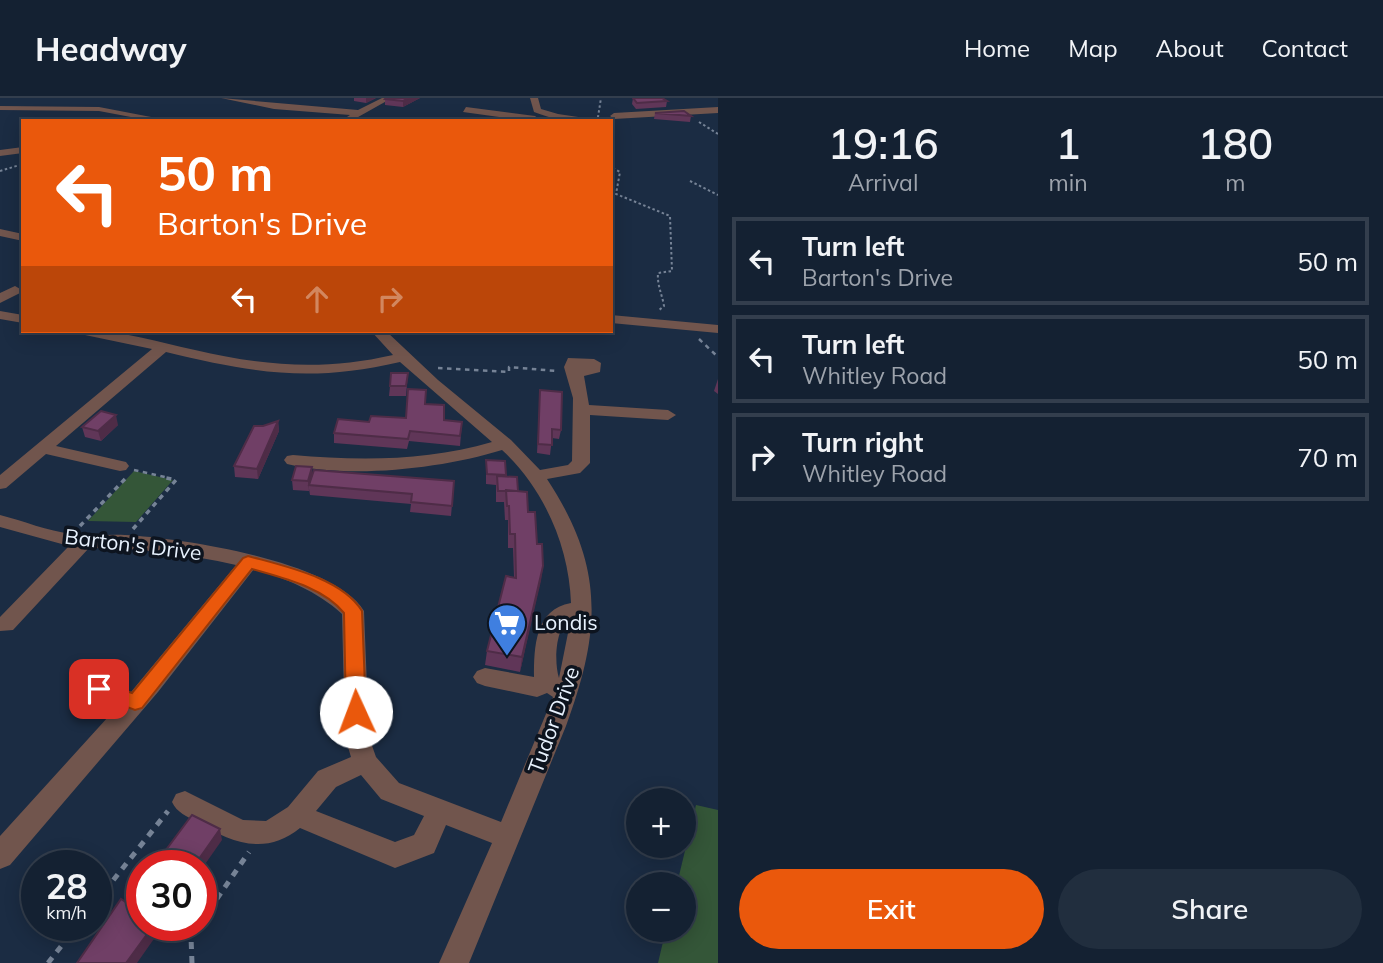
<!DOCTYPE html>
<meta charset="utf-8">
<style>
:root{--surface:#142132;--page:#212e3e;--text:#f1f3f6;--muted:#9da3ac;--line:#333e4d;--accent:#ea580c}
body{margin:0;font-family:Mulish,sans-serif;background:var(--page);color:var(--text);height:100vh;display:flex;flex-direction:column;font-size:26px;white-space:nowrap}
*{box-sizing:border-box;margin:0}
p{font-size:23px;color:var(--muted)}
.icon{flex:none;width:38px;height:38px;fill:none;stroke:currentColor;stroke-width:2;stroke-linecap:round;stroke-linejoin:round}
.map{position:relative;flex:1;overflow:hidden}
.panel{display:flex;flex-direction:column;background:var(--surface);width:665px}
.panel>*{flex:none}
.guide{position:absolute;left:21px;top:21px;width:592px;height:214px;border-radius:0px;box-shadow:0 4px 18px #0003,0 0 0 2px var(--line);background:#ea580c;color:#fff;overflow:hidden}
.fabs{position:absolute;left:626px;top:690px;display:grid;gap:14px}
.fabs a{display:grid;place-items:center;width:70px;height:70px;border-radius:50%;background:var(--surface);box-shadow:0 4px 18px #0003,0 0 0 2px var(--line);font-size:35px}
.speed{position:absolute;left:21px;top:752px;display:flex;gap:14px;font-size:35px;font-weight:700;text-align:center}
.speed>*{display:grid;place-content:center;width:91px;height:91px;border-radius:50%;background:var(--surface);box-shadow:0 4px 18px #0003,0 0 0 2px var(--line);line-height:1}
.speed small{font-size:18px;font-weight:400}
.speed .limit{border:10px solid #d22;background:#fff;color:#111}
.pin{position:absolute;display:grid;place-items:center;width:60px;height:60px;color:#fff;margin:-30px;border-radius:14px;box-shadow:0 4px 10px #0006}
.me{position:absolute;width:77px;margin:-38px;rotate:358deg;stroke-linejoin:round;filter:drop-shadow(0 0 5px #0008)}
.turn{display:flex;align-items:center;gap:24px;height:147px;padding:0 21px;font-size:32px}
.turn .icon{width:91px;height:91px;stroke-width:2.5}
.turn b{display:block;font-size:49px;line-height:60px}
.lanes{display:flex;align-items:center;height:66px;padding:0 21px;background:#0003;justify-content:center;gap:35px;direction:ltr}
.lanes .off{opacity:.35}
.eta{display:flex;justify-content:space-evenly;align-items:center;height:119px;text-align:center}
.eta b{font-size:42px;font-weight:600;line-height:49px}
.cta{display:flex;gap:14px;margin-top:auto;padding:14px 21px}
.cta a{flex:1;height:80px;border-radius:42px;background:var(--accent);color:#fff;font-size:28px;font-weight:600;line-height:80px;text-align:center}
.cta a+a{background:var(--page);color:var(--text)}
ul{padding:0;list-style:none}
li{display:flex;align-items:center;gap:21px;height:88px;margin:0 14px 10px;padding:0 7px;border:4px solid var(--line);border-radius:0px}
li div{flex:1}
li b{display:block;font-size:26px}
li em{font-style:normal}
header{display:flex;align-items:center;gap:42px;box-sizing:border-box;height:98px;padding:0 35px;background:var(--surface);border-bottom:2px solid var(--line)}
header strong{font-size:33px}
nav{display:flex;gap:38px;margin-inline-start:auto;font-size:24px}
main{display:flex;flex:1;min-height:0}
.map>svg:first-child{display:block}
</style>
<header>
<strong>Headway</strong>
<nav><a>Home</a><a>Map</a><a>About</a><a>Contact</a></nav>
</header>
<main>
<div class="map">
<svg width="718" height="865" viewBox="0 0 718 865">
<rect width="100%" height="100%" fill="#1b2c43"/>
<path fill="#345638" d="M134 373 173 382 136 424 88 423Z
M696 707 718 712V865H658L666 831H684V786H677Z"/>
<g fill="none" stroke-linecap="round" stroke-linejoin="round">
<path stroke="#768396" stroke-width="2" stroke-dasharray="2.5 2.5" stroke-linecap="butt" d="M594 23 598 19 601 0
M699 24 718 36
M611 49 614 56 611 60
M611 61V69L620 74 616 96 670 118 672 173 658 175C657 187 662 196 664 208L658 213
M0 73 23 66
M690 83 718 97"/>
<path stroke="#768396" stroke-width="2.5" stroke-dasharray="4.5 4.5" stroke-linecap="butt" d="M699 241 718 259
M438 270 509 274V269L557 273
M134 372 169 380"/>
<path stroke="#768396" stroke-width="3.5" stroke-dasharray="5 5" stroke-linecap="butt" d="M80 428 125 381
M133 431 176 382 162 379"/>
<path stroke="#768396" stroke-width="5" stroke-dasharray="7 7" stroke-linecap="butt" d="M96 804 168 713
M201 824 249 754
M48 865 77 828
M192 865 191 839 198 828"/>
<path fill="#71554d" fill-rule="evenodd" d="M221 0 358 12 382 0H392L351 23 344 21 350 17 274 11Z
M530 0H538L541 11 558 16 585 20C571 28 549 19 534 14Z
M0 8 99 9 172 23H152L99 13 0 12Z
M466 9 535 18 539 21 529 23 463 14Z
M718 9V15L614 21 610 18 614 15Z
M23 49V55L0 58V52Z
M0 131 23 136V143L0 138Z
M15 188 22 192 20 195 0 205V195Z
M0 213 23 217V225L0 221Z
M611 217 718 227V235L611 225Z
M78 233C118 231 156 244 195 252 264 268 323 273 393 257L371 233H386L438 282 511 342 540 372 568 367 572 363 573 300 564 269 568 260 594 261 601 265 600 274 584 278 589 307 668 312 676 317 668 322 590 317V365L580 375 547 381C605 469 601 533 566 628L469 865H439L492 745 446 727 434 755 395 770 300 730C266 758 231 745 197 724 187 718 177 715 172 704L176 696 185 693 243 722 266 723 288 709 318 673 351 659 345 639 342 516C317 493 287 481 254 471L158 594 10 767 0 771V738L118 608 91 597 87 591 91 585 99 582 131 594 236 467C187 456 139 450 89 450L13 532 0 533V519L69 448 0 429V417C24 423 47 433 72 436 90 439 107 436 125 437 181 440 334 463 364 513L369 639 376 659 399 685 501 724 553 599 547 595 537 599 485 588 477 585 473 579 477 573 485 570 534 579C534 549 535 511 571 505 569 448 544 391 502 352 440 371 350 381 287 366L284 362 287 358 293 357C360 363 427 363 492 344L400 264C310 285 254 275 166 254L56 348 126 364 129 368 126 372 120 373 46 356 6 390 0 391V377L152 251 85 237ZM571 520 559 580C554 565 555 528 571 520ZM361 677 381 701 424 718 414 737 395 744 316 713 336 689Z"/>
</g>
<path fill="#603658" d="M354 0H376L366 5 354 3Z
M420 0 403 9 385 7V1Z
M633 0 667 3 666 9 636 11 632 6Z
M655 15 691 18 690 24 654 21Z
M408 275 406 298H389L390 288Z
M718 281V296L714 293Z
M540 292 561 332 559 341 552 340 550 357 537 355Z
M425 306 444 322 462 324 460 348 409 343 407 351 334 345V335L369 324 406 320Z
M278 323 279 333 258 381 235 379 234 368 263 328Z
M118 327 101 343 85 339 82 329Z
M486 362 505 363 506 379 518 393 528 414 543 468 520 574 485 567 487 553 514 479 513 450H508V422H505L504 404H496V387L486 386Z
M313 376 454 383 451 418 410 414 411 406 310 397 309 391V393L293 392 292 382Z"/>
<path fill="#4e2c47" d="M366 0H376L366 5Z
M409 0H420L403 9V3Z
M116 317 118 327 101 343 98 333Z
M278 323 279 333 258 381 257 371Z
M312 369 313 379 309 387V393L308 383Z
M543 468 541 483 520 574 522 559Z
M220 731 222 742 201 772V768H194Z
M153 828H163L137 865H126Z"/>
<path fill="#703f66" stroke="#4e2c47" stroke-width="2" d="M386 0H409L403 3 385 1Z
M633 0H662L667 3 637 5Z
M684 13 691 18 655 15Z
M391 275H408L406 288H390Z
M408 291 426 292 425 306 444 307V322L462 324 460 338 410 333 408 341 334 335 338 321 369 324 371 318 406 320Z
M540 292 562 294 561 332 552 331V347L538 346Z
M101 313 116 317 98 333 82 329Z
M278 323 257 371 234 368 254 328H263Z
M486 362 505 363 506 377 487 376Z
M296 368 312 369 308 383 292 382Z
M314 372 454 383 452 408 411 404 412 396 309 387Z
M497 378 517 379 518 393H498Z
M506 392 527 394 528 414H535L537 446H542L543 468 522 559 487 553 506 478 516 480 515 436H510L509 408H507Z
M192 717 220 731 194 768H154Z
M142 784V828H153L126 865H77L121 801 127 805Z"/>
<path fill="#ea580c" stroke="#983908" stroke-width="2" d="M248 458C284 468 342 480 362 513L366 614 363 619 356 622 349 619 346 614 344 515C323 489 283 480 252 471L142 610 135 612 92 596 89 591 92 585 99 583 132 595 243 460Z"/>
<defs>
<g id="supermarket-pin" transform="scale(2.0125)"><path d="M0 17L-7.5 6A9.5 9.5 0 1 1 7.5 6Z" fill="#3f7fe0" stroke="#0d141f"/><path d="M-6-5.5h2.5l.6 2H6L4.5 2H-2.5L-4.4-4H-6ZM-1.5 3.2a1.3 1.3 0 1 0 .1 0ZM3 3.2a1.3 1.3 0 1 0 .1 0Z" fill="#fff"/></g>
</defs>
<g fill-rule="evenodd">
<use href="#supermarket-pin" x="507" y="525"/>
</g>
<g text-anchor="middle" stroke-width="7" stroke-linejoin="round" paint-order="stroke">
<g font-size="21" fill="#e8f2fe" stroke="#0d141f">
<text transform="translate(133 447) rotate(7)" y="7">Barton's Drive</text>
<text transform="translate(554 622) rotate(-70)" y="7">Tudor Drive</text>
</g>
<g font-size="21" fill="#e8f2fe" stroke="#0d141f" text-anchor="start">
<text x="534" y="532">Londis</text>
</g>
</g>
</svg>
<div class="fabs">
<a>+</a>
<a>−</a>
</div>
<div class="speed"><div>28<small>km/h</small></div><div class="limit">30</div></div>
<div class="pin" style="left:99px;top:591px;background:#d93025"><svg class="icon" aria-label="arrive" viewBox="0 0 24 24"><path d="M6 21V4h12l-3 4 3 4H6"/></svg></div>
<svg class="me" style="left:356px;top:614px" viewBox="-20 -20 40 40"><circle r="19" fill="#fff"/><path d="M0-13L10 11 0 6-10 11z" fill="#ea580c"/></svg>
<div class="guide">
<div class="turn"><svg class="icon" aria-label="left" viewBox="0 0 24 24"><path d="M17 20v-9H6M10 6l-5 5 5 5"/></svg><div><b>50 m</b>Barton's Drive</div></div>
<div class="lanes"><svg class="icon" aria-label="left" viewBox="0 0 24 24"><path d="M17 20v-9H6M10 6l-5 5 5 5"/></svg><svg class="icon off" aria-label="ahead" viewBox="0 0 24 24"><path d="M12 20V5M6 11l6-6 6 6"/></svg><svg class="icon off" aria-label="right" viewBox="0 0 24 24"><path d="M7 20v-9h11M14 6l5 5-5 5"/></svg></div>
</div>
</div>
<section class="panel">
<div class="eta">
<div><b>19:16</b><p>Arrival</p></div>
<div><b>1</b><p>min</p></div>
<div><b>180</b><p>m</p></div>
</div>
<ul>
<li><svg class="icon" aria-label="left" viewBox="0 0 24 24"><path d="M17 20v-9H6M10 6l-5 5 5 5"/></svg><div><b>Turn left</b><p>Barton's Drive</p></div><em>50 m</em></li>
<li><svg class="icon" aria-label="left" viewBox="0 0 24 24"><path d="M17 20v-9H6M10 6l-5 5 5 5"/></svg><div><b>Turn left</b><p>Whitley Road</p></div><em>50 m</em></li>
<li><svg class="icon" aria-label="right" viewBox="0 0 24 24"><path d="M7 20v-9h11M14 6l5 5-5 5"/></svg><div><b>Turn right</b><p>Whitley Road</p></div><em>70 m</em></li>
</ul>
<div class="cta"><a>Exit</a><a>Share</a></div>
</section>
</main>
